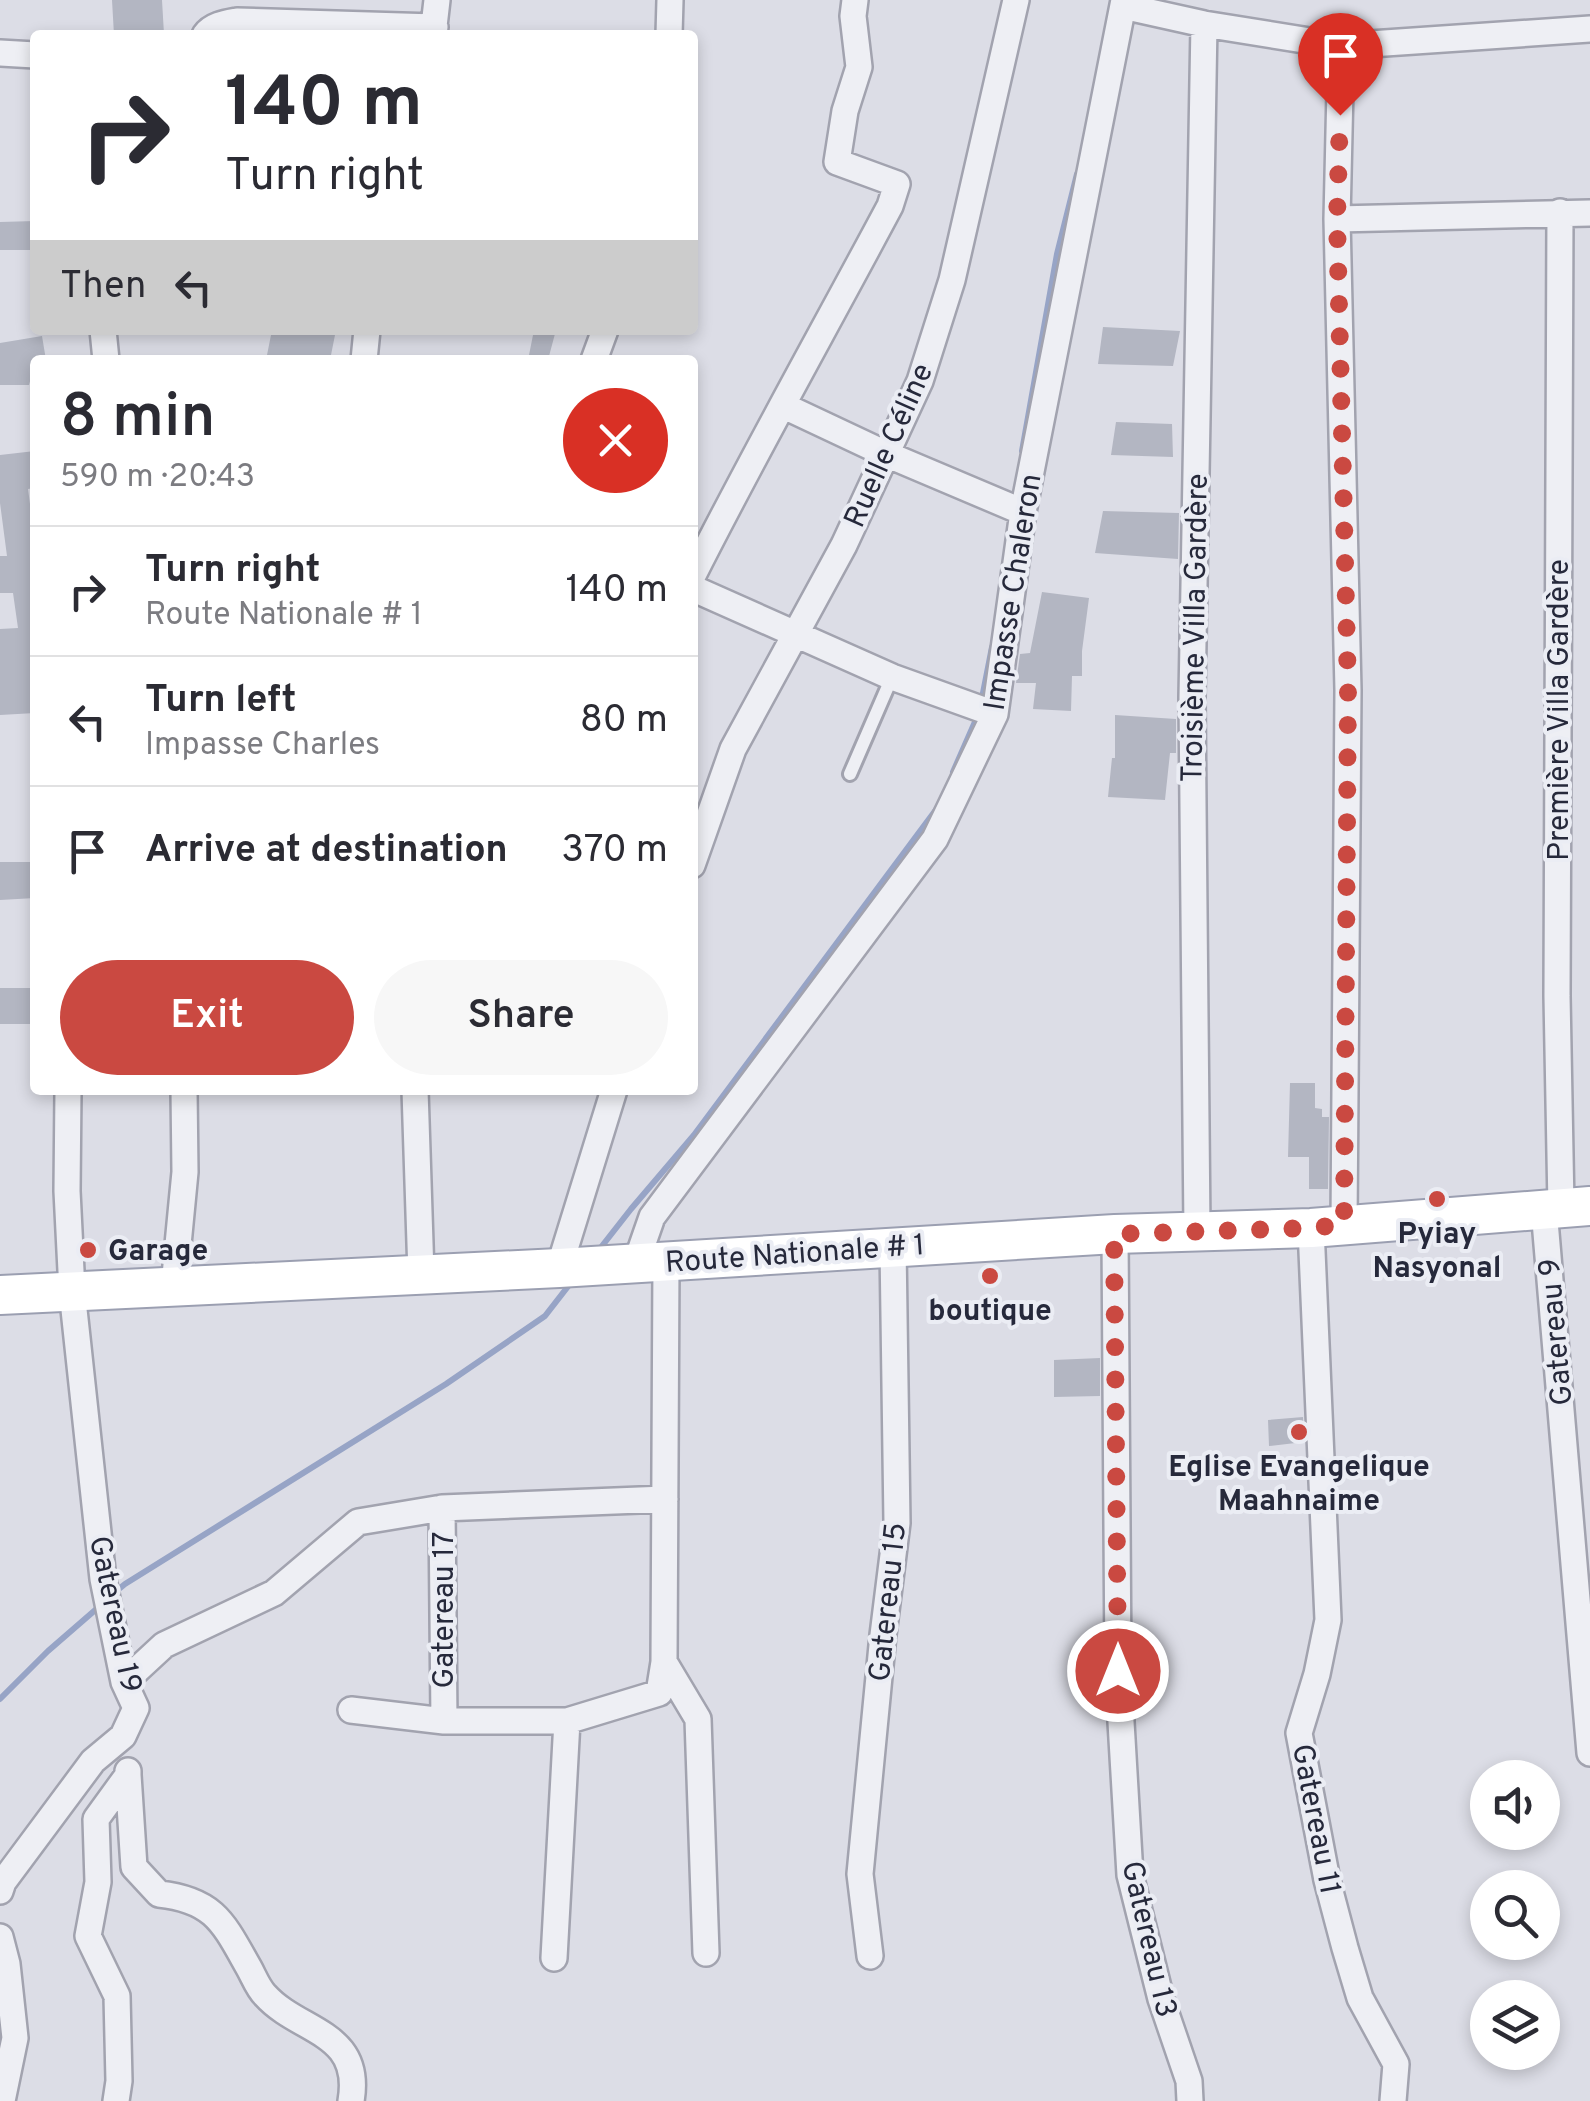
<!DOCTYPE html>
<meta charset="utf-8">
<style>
:root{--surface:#fff;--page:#f7f7f7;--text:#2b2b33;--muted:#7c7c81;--line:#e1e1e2;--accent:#ca4941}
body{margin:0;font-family:Overpass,sans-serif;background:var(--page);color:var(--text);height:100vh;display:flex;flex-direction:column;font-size:38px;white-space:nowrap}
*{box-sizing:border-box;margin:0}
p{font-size:32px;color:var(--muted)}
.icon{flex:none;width:55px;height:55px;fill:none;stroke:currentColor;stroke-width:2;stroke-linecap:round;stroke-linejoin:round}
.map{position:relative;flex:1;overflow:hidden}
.panel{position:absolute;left:30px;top:355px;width:668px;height:740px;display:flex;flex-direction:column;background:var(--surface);border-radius:10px;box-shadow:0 5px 15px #0003}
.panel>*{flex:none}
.banner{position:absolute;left:30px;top:30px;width:668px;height:305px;border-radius:10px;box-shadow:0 5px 15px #0003;background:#fff;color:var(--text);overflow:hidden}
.fabs{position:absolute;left:1470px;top:1760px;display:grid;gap:20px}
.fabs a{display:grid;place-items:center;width:90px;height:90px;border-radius:50%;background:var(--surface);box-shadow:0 5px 15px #0003;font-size:50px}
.pin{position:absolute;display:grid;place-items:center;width:85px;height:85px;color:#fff;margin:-102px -42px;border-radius:50% 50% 50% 0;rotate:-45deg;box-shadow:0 0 10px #0007}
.pin .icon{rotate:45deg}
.me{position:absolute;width:110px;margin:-55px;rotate:0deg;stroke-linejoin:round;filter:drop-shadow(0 0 8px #0008)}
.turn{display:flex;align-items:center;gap:35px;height:210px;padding:0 30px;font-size:45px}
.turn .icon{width:130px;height:130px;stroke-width:2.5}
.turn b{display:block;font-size:70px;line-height:85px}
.then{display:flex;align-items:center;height:95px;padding:0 30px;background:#0003;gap:20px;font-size:38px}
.round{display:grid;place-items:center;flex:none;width:105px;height:105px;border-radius:52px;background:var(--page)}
.overview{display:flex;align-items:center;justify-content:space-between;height:170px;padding:0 30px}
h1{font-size:60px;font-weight:600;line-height:75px}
.cta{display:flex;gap:20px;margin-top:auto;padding:20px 30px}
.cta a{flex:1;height:115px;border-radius:60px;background:var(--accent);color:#fff;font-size:40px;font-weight:600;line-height:115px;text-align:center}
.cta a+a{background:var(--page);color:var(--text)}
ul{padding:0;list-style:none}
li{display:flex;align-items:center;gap:30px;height:130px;padding:0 30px;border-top:2px solid var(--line)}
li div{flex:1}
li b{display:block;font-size:38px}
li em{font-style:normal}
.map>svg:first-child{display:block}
</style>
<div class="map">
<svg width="1590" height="2101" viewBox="0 0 1590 2101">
<rect width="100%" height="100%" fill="#dcdde6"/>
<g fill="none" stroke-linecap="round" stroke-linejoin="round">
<path stroke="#97a4c6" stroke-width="6" d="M1022 451 1057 254 1077 174
M981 703 992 647
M953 772 978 715
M602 1246 631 1209 694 1135 938 807
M114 1593 125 1584 446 1384 545 1316 573 1280
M0 1699 48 1651 101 1605"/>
</g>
<path fill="#b3b6c2" d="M112 0H162L164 34 114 35Z
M35 221V250H0V222Z
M1103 327 1180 331 1173 366 1098 364Z
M272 330H309L335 335 330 360H266Z
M534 330H556L548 360H528Z
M42 336 46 360H35V374H32L29 385H0V343Z
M1116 422 1172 424 1173 457 1111 455Z
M35 451V488L28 489 35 541V713L0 715V629L18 628 13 593H0V556H7L0 503V455Z
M1103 511 1179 513 1178 559 1095 553Z
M1042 592 1089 598 1082 651V676H1072L1071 711 1033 709 1036 683H1016L1020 654 1030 653Z
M1115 715 1176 719V753H1170L1165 800 1108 797 1112 758H1115Z
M0 862H35V898L0 900Z
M0 988H33L34 1024H0Z
M1290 1083H1315V1108L1322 1109V1117H1329L1328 1189H1309V1157H1288Z
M1100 1358V1396L1054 1397V1360Z
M1303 1417 1304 1442 1269 1446 1268 1420Z"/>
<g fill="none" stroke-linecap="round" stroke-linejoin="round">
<g stroke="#a2a3af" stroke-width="18">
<path id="service" d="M850 774 892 677"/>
</g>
<g stroke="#a2a3af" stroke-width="30">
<path id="minor" d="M1123 6 1204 24 1341 46 1590 29
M205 35C212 25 226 23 237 21L435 27
M433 35 437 0
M669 35 670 0
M1341 46 1337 219 1348 690 1344 1224
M0 53 35 55
M1560 212 1557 996 1561 1207
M1337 219 1590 213
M103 330 106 360
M364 360 367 330
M594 360 605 330
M784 406 886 454 1023 512
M692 577C755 452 824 330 890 206L897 184 837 162 845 111 859 67 853 16 855 0
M692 588 892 677 995 714
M692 865 733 749 844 545 920 381 952 280 1016 0
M415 1090 421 1274
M1544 1209 1590 1753
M1311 1228 1328 1620 1317 1674 1299 1733 1327 1880 1345 1948 1360 1998 1396 2064 1393 2101
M1197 1231 1192 698 1204 24
M1115 1234 1118 1671 1130 1875 1161 1999 1189 2081 1190 2101
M636 1263 652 1217 935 839 995 714 1023 512 1124 0
M559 1268 614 1090
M174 1286 185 1172 184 1090
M442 1508 665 1499
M664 1662 698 1719 706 1953
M124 1682 164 1645 274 1593 358 1522 442 1508 444 1721H567L659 1693 664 1662 666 1261
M351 1710 444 1721
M128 1775 134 1867 159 1894C215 1900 224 1924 249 1968 254 1977 258 1988 265 1995 299 2033 363 2031 351 2101
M0 1891 3 1882 93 1761 123 1736 136 1708 124 1682 103 1579 72 1291 67 1191 68 1090
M0 1937 7 1964 15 2038 2 2101
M870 1956 860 1874 883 1635 897 1523 893 1246
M554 1958 567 1721
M116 2101 119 2081 117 1996 88 1936 98 1882 96 1819 128 1775V1771"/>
</g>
<g stroke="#9b9fb1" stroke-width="42">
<path id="primary" d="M0 1295 559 1268 1115 1234 1311 1228 1590 1206"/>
</g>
<use href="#service" stroke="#eeeff4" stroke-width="12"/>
<use href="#minor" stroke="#eeeff4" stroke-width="25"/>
<use href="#primary" stroke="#fff" stroke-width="38"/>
</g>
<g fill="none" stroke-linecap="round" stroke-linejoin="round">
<path stroke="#ca4941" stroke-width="18" stroke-dasharray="0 32.4" d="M1118 1671 1114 1234 1312 1228 1344 1224 1348 690 1337 219 1340 115"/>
</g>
<g fill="#ca4941" stroke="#ebedf4" stroke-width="4">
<circle cx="1437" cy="1199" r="10"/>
<circle cx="88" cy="1250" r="10"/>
<circle cx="990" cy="1276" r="10"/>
<circle cx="1299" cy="1432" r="10"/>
</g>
<g text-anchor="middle" stroke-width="8" stroke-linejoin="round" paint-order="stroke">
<g font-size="30" fill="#26293b" stroke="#ebedf4">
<text transform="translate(888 445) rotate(-66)" y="10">Ruelle Céline</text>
<text transform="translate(1012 592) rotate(-81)" y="10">Impasse Chaleron</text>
<text transform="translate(1194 628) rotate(-89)" y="10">Troisième Villa Gardère</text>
<text transform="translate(1558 710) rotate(-90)" y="10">Première Villa Gardère</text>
<text transform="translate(795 1253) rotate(-4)" y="10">Route Nationale # 1</text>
<text transform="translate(1555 1332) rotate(-95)" y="10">Gatereau 9</text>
<text transform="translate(887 1602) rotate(-84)" y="10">Gatereau 15</text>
<text transform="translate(443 1610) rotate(-90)" y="10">Gatereau 17</text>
<text transform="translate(116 1614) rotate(78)" y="10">Gatereau 19</text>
<text transform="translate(1317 1819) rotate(79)" y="10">Gatereau 11</text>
<text transform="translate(1150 1939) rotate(77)" y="10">Gatereau 13</text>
</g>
<g font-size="30" font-weight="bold" fill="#26293b" stroke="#ebedf4">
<text x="1437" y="1243">Pyiay<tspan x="1437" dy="34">Nasyonal</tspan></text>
<text x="108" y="1260" text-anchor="start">Garage</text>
<text x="990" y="1320">boutique</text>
<text x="1299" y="1476">Eglise Evangelique<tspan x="1299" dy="34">Maahnaime</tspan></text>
</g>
</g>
</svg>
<div class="fabs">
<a><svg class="icon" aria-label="sound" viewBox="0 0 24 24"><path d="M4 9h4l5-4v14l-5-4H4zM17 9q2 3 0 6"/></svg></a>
<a><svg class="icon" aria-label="search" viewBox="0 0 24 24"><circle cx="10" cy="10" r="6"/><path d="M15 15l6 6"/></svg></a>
<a><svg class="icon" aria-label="layers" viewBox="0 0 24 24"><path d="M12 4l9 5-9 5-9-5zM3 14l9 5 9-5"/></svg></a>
</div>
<div class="pin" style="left:1340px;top:115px;background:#d93025"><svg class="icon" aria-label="arrive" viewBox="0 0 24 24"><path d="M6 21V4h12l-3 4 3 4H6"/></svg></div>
<svg class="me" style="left:1118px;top:1671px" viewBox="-20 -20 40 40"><circle r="17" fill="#ca4941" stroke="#fff" stroke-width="3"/><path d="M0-11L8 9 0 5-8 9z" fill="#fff"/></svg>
<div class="banner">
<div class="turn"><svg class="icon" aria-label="right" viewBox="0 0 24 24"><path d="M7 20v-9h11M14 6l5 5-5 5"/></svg><div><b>140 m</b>Turn right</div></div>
<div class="then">Then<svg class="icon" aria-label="left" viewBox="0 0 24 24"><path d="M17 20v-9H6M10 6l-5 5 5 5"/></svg></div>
</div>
<section class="panel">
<div class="overview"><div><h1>8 min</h1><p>590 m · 20:43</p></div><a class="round" style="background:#d93025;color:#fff"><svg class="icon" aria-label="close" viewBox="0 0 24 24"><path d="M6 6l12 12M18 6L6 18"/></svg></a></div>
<ul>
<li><svg class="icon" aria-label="right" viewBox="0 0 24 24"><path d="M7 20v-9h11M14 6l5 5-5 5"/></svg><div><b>Turn right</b><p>Route Nationale # 1</p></div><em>140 m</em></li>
<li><svg class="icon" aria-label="left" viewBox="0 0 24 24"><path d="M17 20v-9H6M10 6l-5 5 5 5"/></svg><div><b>Turn left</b><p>Impasse Charles</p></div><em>80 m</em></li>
<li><svg class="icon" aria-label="arrive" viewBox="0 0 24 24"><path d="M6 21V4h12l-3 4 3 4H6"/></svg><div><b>Arrive at destination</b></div><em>370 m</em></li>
</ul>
<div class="cta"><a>Exit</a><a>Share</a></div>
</section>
</div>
